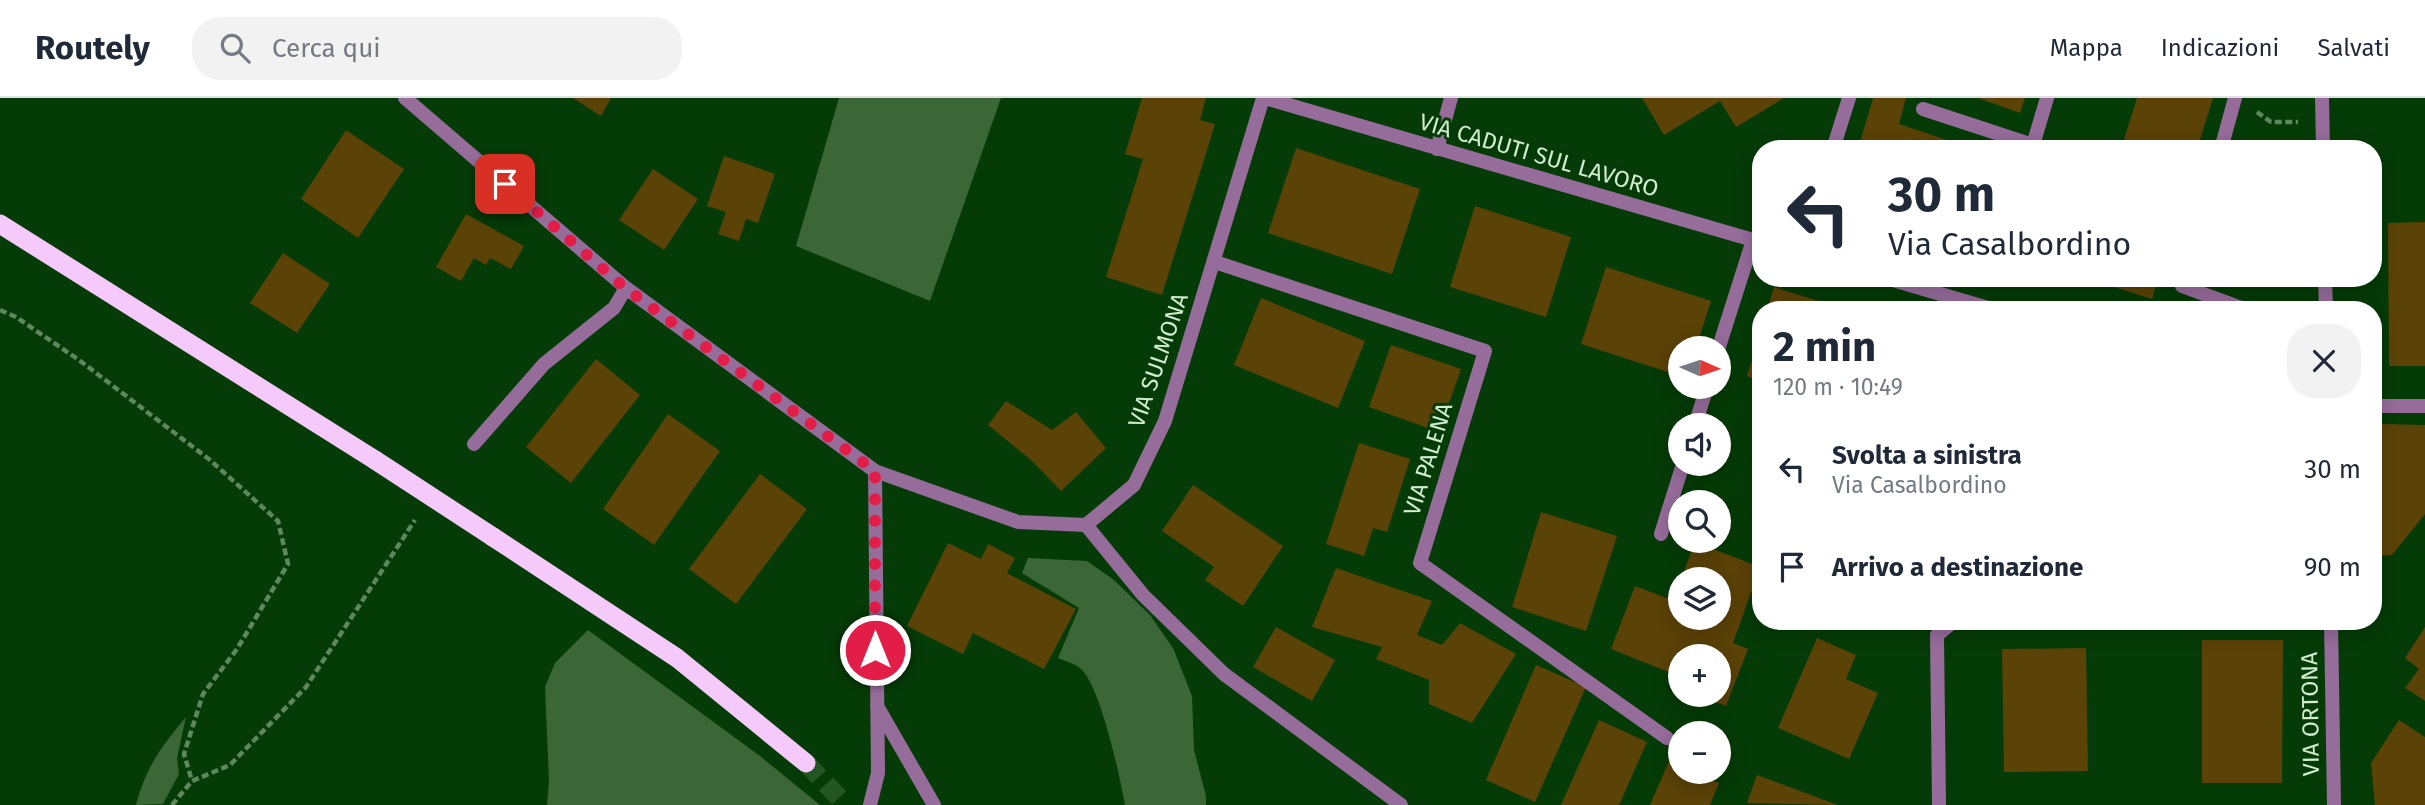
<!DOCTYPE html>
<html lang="it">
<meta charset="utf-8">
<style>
:root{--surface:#fff;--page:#f2f2f3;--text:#1f2937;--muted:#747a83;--line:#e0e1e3}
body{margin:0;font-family:"Fira Sans",sans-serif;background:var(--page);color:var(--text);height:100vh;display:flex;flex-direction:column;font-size:26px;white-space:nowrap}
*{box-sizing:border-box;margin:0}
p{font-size:23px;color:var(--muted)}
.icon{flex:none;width:38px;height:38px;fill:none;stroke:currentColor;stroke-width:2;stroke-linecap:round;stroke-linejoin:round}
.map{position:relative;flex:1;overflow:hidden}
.drawer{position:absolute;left:1752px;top:203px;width:630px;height:329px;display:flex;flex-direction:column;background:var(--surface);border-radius:28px;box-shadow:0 4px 18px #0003}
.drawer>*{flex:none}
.hud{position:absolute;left:1752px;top:42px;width:630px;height:147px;border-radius:28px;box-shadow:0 4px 18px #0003;background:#fff;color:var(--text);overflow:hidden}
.needle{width:46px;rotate:93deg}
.buttons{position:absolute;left:1668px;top:238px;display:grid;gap:14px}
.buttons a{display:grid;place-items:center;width:63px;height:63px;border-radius:50%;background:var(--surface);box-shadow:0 4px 18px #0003;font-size:35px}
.pin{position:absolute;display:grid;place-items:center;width:60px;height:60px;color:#fff;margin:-30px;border-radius:14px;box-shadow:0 4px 10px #0006}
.me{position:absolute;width:77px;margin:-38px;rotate:0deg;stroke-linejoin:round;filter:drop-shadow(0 0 5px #0008)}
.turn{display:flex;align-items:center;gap:24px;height:147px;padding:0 21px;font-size:32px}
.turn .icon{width:91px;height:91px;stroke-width:2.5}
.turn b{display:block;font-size:49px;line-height:60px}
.round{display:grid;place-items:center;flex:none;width:74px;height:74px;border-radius:28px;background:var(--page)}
.headline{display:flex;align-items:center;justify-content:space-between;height:119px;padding:0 21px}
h1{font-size:42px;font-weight:700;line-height:52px}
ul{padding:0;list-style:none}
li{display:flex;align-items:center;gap:21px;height:98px;padding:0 21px}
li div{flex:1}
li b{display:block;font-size:26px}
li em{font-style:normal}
header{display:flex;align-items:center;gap:42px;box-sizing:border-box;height:98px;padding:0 35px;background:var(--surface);border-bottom:2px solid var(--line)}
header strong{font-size:33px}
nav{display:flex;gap:38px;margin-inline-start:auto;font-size:24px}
.search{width:490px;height:63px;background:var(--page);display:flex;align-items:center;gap:18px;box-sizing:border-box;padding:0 24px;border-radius:28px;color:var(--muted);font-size:26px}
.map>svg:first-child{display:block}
</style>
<header>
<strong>Routely</strong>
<div class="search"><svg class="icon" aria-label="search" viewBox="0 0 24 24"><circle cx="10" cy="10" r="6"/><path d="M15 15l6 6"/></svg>Cerca qui</div>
<nav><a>Mappa</a><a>Indicazioni</a><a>Salvati</a></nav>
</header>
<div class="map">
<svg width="2425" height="707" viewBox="0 0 2425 707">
<rect width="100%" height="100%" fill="#053b06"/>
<path fill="#3a6638" d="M839 0H1001L930 203 796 148Z
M1028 460 1087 463 1114 482 1150 517 1173 550 1192 598 1194 652 1206 698V707H1125C1120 679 1101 591 1082 572 1077 566 1065 563 1058 560L1079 510 1022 475Z
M588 532 760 658 820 707H547L549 683 545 589 555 565Z
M186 619 177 660 179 676 163 706 136 707C146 669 161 649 186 619Z"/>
<path fill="#5b4207" d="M573 0H611L601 18Z
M1142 0H1206L1200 22 1215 26 1162 197 1106 179 1143 61 1125 56Z
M1642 0H1784L1736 29 1720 3 1664 37Z
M1873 0H1906L1899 26 1974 51H1858Z
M1978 0H2025L2020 15Z
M2137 0H2213L2197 51H2121Z
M346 32 404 71 358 140 301 101Z
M1296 50 1420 91 1392 176 1268 135Z
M724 58 775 76 758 125 746 121 739 143 718 136 726 114 707 108Z
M653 71 698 101 664 152 619 122Z
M1475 108 1571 139 1546 219 1450 189Z
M466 116 524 148 511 171 490 160 486 167 474 160 461 183 436 169Z
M2425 124V268H2389L2388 125Z
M283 155 330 186 297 235 250 205Z
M1606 169 1711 203 1696 250H1680V278L1581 246Z
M2086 180H2158L2152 201Z
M1774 189 1844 211V212H1767Z
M1261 200 1365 243 1338 310 1234 267Z
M1760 235V283L1747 278Z
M1391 247 1461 271 1439 334 1369 309Z
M596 261 640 297 571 385 526 349Z
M1006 303 1052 332 1076 314 1106 350 1061 393 1031 362 988 327Z
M668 316 720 353 654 447 603 411Z
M2381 326 2425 327V416L2392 457 2373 458V334Z
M1359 345 1410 361 1387 434 1373 430 1364 458 1326 446Z
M760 376 807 411 736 506 689 471Z
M1193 387 1283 448 1243 508 1205 482 1214 469 1162 433Z
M1541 414 1617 438 1586 533 1512 509Z
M1695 444 1760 469 1733 545 1748 551 1726 608 1698 597H1718V558H1680V590L1671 587 1676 577 1611 551 1635 488 1672 502 1680 483V520H1718V481H1681Z
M948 445 981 461 988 446 1015 460 1007 475 1076 511 1044 571 973 535 963 556 907 528Z
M1336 470 1432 503 1417 537 1442 547 1460 525 1516 556 1472 625 1429 606V582L1376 561 1382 549 1312 529Z
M1276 529 1335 562 1312 603 1253 569Z
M2425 529V603L2405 590 2419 571 2405 560Z
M1817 540 1856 557 1846 581 1878 595 1849 661 1778 630Z
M2202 542H2283L2282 685H2202Z
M2086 550 2088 673 2004 674 2002 551Z
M1536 567 1586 589 1535 704 1486 682Z
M1599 622 1647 644 1619 707H1561Z
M2399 622 2425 639V707H2375L2371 665Z
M1673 654 1680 657V674H1701L1700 677 1719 685 1710 707H1650Z
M1757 677 1838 707 1747 705Z"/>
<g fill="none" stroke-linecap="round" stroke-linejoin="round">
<path stroke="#245624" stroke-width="19" stroke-dasharray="19 10" stroke-linecap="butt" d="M806 665 846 707"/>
<path stroke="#5d875d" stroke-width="4.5" stroke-dasharray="7 3.5" stroke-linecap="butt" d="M2257 14 2271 24H2298
M0 212 16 219 79 262 210 362 278 423 288 466 237 551 203 596 184 656 192 683
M172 707 192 683 230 667 306 589 415 422"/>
<path stroke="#966c9b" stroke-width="14" d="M1923 11 2033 47 2047 0
M1833 51 1849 0
M2221 51 2235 0
M2184 180 2182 188 2247 212
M1718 252 1753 142
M1695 327 1707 289
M1086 427 1143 497 1224 576 1401 707
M1661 436 1683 366"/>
<path stroke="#966c9b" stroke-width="14" d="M405 0 626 190 875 373 1018 424 1086 427 1134 387 1165 323 1263 0
M1265 0 1760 144
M2322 0 2323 51
M1437 51 1451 0
M1215 164 1485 253 1420 465 1667 640
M1886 180 1995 212
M2325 180 2326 212
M2373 308H2425
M474 346 544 266 614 210 626 190
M2331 523 2334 707
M877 608 934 707
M870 707 878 675 875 373
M1939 707 1937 537 1954 523"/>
<path stroke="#f6c9fb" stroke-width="19" d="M0 126 375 362
M493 439 677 560 806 665"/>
<path stroke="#f6c9fb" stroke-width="19" d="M375 362 493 439"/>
</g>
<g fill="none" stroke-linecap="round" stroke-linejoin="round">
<path stroke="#e11d48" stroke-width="12" stroke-dasharray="0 21.6" d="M505 86 625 190 875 373V552"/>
</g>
<g text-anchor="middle" stroke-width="6" stroke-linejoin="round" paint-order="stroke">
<g font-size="23" fill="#d1eccf" stroke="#053b06">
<text transform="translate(1539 57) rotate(16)" y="8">VIA CADUTI SUL LAVORO</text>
<text transform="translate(1158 262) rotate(-71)" y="8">VIA SULMONA</text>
<text transform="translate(1428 361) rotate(-73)" y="8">VIA PALENA</text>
<text transform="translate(2310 616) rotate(-91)" y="8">VIA ORTONA</text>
</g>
</g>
</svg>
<div class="buttons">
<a><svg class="needle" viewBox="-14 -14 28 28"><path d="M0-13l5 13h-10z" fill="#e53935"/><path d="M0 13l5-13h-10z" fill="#747a83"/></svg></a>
<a><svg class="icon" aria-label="sound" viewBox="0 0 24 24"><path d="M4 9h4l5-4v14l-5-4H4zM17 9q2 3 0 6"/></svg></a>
<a><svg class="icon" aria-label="search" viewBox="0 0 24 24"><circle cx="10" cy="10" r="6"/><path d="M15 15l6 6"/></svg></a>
<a><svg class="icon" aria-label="layers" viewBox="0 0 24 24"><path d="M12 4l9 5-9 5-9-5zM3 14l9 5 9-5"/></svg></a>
<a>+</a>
<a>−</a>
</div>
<div class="pin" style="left:505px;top:86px;background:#d93025"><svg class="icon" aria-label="arrive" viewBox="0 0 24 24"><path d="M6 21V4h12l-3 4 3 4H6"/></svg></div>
<svg class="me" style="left:875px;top:552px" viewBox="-20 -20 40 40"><circle r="17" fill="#e11d48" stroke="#fff" stroke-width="3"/><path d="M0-11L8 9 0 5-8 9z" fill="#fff"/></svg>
<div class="hud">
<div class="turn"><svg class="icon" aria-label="left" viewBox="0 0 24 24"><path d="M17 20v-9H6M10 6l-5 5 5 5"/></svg><div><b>30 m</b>Via Casalbordino</div></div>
</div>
<section class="drawer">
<div class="headline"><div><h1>2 min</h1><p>120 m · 10:49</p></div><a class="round"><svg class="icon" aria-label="close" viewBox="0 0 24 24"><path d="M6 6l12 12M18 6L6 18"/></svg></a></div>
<ul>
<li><svg class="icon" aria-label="left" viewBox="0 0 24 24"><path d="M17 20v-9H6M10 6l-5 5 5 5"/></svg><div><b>Svolta a sinistra</b><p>Via Casalbordino</p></div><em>30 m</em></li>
<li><svg class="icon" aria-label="arrive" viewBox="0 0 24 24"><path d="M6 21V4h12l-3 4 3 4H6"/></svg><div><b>Arrivo a destinazione</b></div><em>90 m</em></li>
</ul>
</section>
</div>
